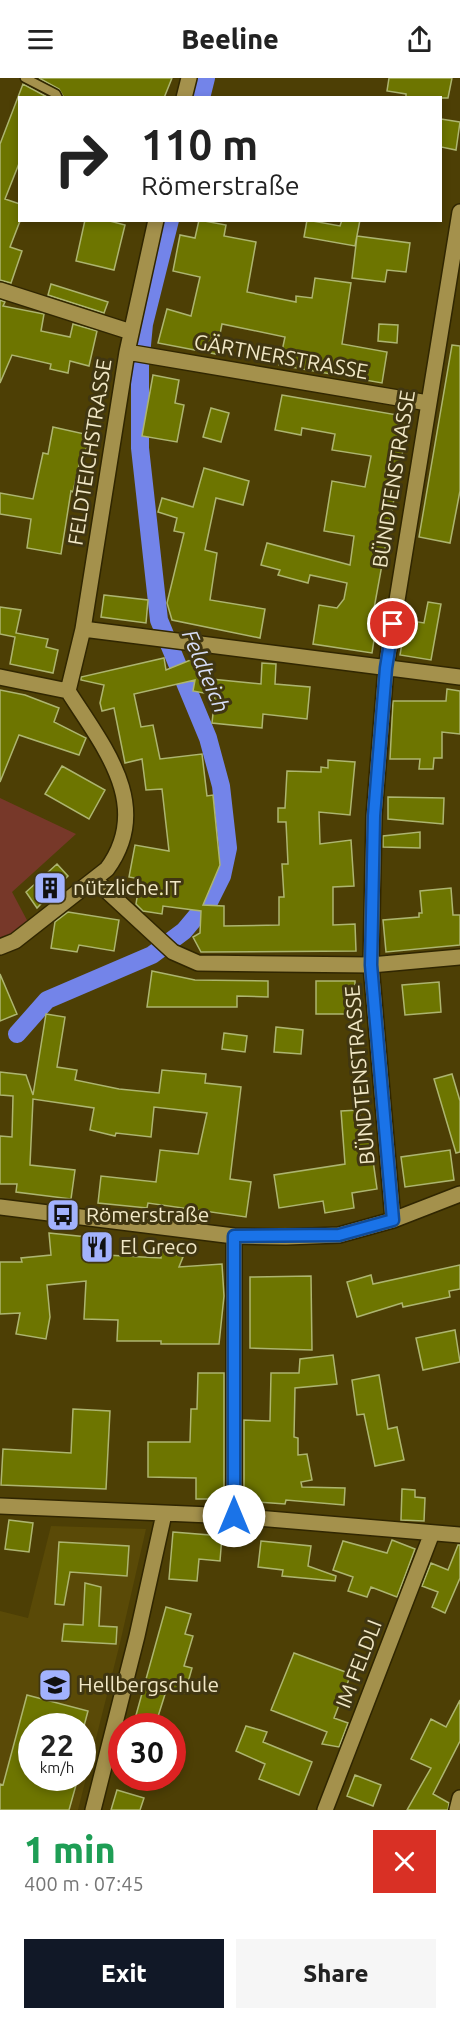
<!DOCTYPE html>
<meta charset="utf-8">
<style>
:root{--surface:#fff;--page:#f6f6f6;--text:#222;--muted:#767676;--accent:#111827}
body{margin:0;font-family:Ubuntu,sans-serif;background:var(--page);color:var(--text);height:100vh;display:flex;flex-direction:column;font-size:22px;white-space:nowrap}
*{box-sizing:border-box;margin:0}
p{font-size:20px;color:var(--muted)}
.icon{flex:none;width:33px;height:33px;fill:none;stroke:currentColor;stroke-width:2;stroke-linecap:round;stroke-linejoin:round}
.map{position:relative;height:1732px;overflow:hidden}
.drawer{display:flex;flex-direction:column;background:var(--surface);flex:1}
.drawer>*{flex:none}
.hud{position:absolute;left:18px;top:18px;width:424px;height:126px;border-radius:0px;box-shadow:0 3px 9px #0003;background:#fff;color:var(--text);overflow:hidden}
.speed{position:absolute;left:18px;top:1635px;display:flex;gap:12px;font-size:30px;font-weight:700;text-align:center}
.speed>*{display:grid;place-content:center;width:78px;height:78px;border-radius:50%;background:var(--surface);box-shadow:0 3px 9px #0003;line-height:1}
.speed small{font-size:15px;font-weight:400}
.speed .limit{border:9px solid #d22;background:#fff;color:#111}
.pin{position:absolute;display:grid;place-items:center;width:51px;height:51px;color:#fff;margin:-26px;border:3px solid #fff;border-radius:50%;box-shadow:0 2px 6px #0007}
.me{position:absolute;width:66px;margin:-33px;rotate:0deg;stroke-linejoin:round;filter:drop-shadow(0 0 4px #0008)}
.turn{display:flex;align-items:center;gap:21px;height:126px;padding:0 24px;font-size:27px}
.turn .icon{width:78px;height:78px;stroke-width:2.5}
.turn b{display:block;font-size:42px;line-height:51px}
.round{display:grid;place-items:center;flex:none;width:63px;height:63px;border-radius:0px;background:var(--page)}
.overview{display:flex;align-items:center;justify-content:space-between;height:102px;padding:0 24px}
h1{font-size:36px;font-weight:800;line-height:45px;color:#1e9e55}
.button{display:flex;gap:12px;margin-top:auto;padding:12px 24px}
.button a{flex:1;height:69px;border-radius:0px;background:var(--accent);color:#fff;font-size:24px;font-weight:800;line-height:69px;text-align:center}
.button a+a{background:var(--page);color:var(--text)}
header{display:flex;justify-content:space-between;align-items:center;height:78px;padding:0 24px;background:var(--surface);font-size:27px;font-weight:800}
.map>svg:first-child{display:block}
</style>
<header><svg class="icon" aria-label="menu" viewBox="0 0 24 24"><path d="M4 6h16M4 12h16M4 18h16"/></svg>Beeline<svg class="icon" aria-label="share" viewBox="0 0 24 24"><path d="M12 15V3M7 8l5-5 5 5M5 13v7h14v-7"/></svg></header>
<div class="map">
<svg width="460" height="1732" viewBox="0 0 460 1732">
<rect width="100%" height="100%" fill="#4d3f05"/>
<path fill="#5a4a07" fill-rule="evenodd" d="M51 1448 146 1451 120 1565 78 1732H0V1533L28 1540ZM32 1648H82V1700H32Z"/>
<path fill="#773829" d="M0 720 76 756 12 814 29 846 0 863Z"/>
<g fill="none" stroke-linecap="round" stroke-linejoin="round">
<path stroke="#7384e9" stroke-width="18" d="M201 20 206 0
M17 956 47 922 152 877 184 853 210 822 222 798 228 770 221 708 208 660 159 542 140 370V288L144 246 170 142"/>
</g>
<path fill="#6d7500" stroke="#adb570" stroke-width="1.5" d="M39 0H172L164 20H64L59 11Z
M389 0H452L448 20H406V16L387 13Z
M23 6 49 20H20V83L5 121 20 126V143L10 169 22 173 11 205 0 202V66Z
M441 41 460 44 456 72 441 69Z
M85 142H106L125 147 114 192 76 183Z
M199 142 226 147 224 158 256 164 247 214 296 224V218L312 220 315 200 351 205 342 266 387 274 382 305 279 287 285 259 222 246 216 276 158 265 167 231 191 238 200 199 173 193 180 157 195 160Z
M307 142 340 148 342 142H360L355 168 304 159Z
M357 158 410 165 406 194 387 192 385 204 352 200Z
M51 206 108 224 104 235 48 217Z
M0 222 5 224 3 228 44 236 41 253 70 259 73 246 97 253 89 288 70 283 68 295 50 291 51 286 12 277 0 305Z
M379 246 398 247 397 265 378 263Z
M452 267 460 268V413L450 465 419 459Z
M153 297 179 302 175 325 184 327 177 364 142 358Z
M282 317 409 339 373 536H378L372 575 313 566 319 527 337 530 344 521 347 505 310 497 308 505 278 497 280 492 261 487 267 465 350 487 354 458 324 453 332 403 365 409 371 378 332 372 335 356 302 350 301 357 275 352Z
M211 330 229 335 221 364 203 359Z
M53 349 89 357 84 383H80L73 414 71 413 61 476 27 470 31 441 0 436V415L33 421 43 375 48 376Z
M204 390 249 403 243 427 216 420 205 472 217 475 210 522 265 531 260 560 172 542 167 525 184 455 174 453 177 440 158 434 162 420 193 429Z
M104 517 148 522 146 545 101 539Z
M428 524 441 526 431 582 400 577 406 542 424 545Z
M0 529 21 532 16 555 48 561 46 569 58 572 53 595 10 586 15 559 0 556Z
M164 580 166 592 193 581 201 600 261 606 262 585 276 586 275 606 310 609 307 641 263 636 262 650 212 645 215 617 193 613 195 602 134 616 141 649 153 647 160 681 202 676 207 718 213 717 220 787 203 827 224 828V848L279 847V819H284L282 786H288L286 744H278V730H285L287 693 321 694V689L328 690V682L355 684 350 737 319 734 320 766 351 762 354 808 333 809V847L355 846 356 873 201 874 193 859 200 855 201 833 163 828 162 836 143 833 136 826 140 801 129 799 135 767 169 773 162 711 146 712 142 681 125 685 114 630 102 633 100 625 104 607 81 602V599Z
M447 611 460 613V656L442 654V680H434L433 691H419L420 681H390L393 623H446Z
M0 612 25 617 59 630 54 644 86 660 79 677 19 657 0 704Z
M62 688 105 712 89 741 45 716Z
M388 719 444 720 443 746 388 741Z
M420 754V770L383 769V758Z
M57 786 68 798 37 830 26 814Z
M451 810 453 837H460V867L386 874 383 842 419 839V835H422L420 813Z
M68 834 119 842 114 873 79 867 77 874 51 870 55 844Z
M152 893 195 902 268 903V919L237 918V929H147Z
M0 896 17 936 0 943Z
M316 903H355V936H316Z
M439 904 441 934 405 937 402 907Z
M46 936 65 939 57 989 77 992 75 1002 119 1011 159 1015 162 992 206 996 205 1005 241 1009 230 1101 251 1104 246 1139 148 1125 147 1130 98 1125 101 1098 156 1104 160 1072 198 1076 207 1035 154 1029 151 1059 116 1055 115 1058 90 1052 94 1030 33 1021 30 1087 75 1092 71 1121 16 1114 17 1106H0V1058L12 1059 13 1018 0 1017V994L26 997 33 1017Z
M276 949 303 952 301 976 274 974Z
M224 955 247 958 245 974 222 971Z
M452 996 460 1023V1074L456 1075 434 1001Z
M359 1032 362 1063 370 1061 377 1111 352 1115 354 1130 325 1135 323 1123 279 1130 274 1097 345 1086 341 1033Z
M450 1072 454 1102 405 1109 401 1079Z
M49 1155 107 1161 106 1177 161 1180V1171L183 1179 179 1189 222 1186 224 1218 219 1266H161V1263H117L118 1242 84 1241 86 1203 47 1207 50 1239 46 1261 16 1256 20 1235 0 1236V1184H22L21 1180 51 1177Z
M460 1187V1211L449 1213 450 1219 403 1229 402 1225 357 1239 347 1204 371 1197 373 1206Z
M311 1198 312 1272 250 1270V1199Z
M455 1252 460 1284 423 1292 416 1260Z
M333 1277 337 1306 295 1310 294 1359 298 1360V1377L307 1376 312 1402 301 1404 302 1409 345 1410 344 1427 286 1422 285 1426 244 1423V1342L270 1343 271 1295H299L300 1281Z
M198 1295H224V1421H196V1400L148 1399V1364H190L191 1331H197Z
M379 1297 388 1351 397 1349 404 1382 375 1388 364 1336 357 1337 352 1302Z
M73 1331 110 1333 106 1411 1 1407 3 1371 71 1375Z
M402 1411 415 1412V1419L425 1420 424 1443 401 1442Z
M9 1442 33 1445 29 1474 5 1471Z
M173 1454 222 1458 220 1483 199 1481 197 1503 169 1501Z
M392 1462 415 1471 397 1519 371 1509 367 1519 348 1513 353 1499 333 1492 343 1463 387 1475Z
M261 1463 311 1468 308 1488 336 1498 335 1503 282 1498 283 1492 258 1489Z
M59 1464 129 1468 127 1498 70 1494 64 1527 55 1526Z
M458 1467H460V1500L445 1535 432 1529 438 1514 422 1508 431 1485 448 1492Z
M85 1505 101 1509 99 1548 117 1549 116 1566 62 1563 64 1546 83 1547Z
M166 1529 191 1536 185 1556 193 1558 184 1588 192 1590 185 1615 167 1610 155 1648H133Z
M294 1575 351 1596 334 1640 348 1645 339 1669 322 1666 327 1654 271 1632Z
M27 1617 88 1633 84 1648H32V1700H78L69 1732H0V1706L3 1707Z
M460 1622V1663L433 1716 449 1725 448 1732H407L431 1690 411 1681 431 1641 446 1649Z
M246 1648 267 1654 263 1664 312 1684 299 1717 259 1701 265 1686 236 1673Z
M355 1697 381 1707 373 1728 347 1718Z
M117 1712 144 1720 140 1732H111Z"/>
<g fill="none" stroke-linecap="round" stroke-linejoin="round">
<g stroke="#302601" stroke-width="11">
<path id="lane" d="M25 0 56 16 58 20"/>
</g>
<g stroke="#302601" stroke-width="18">
<path id="street" d="M184 20 189 0
M0 212 131 254
M127 274 428 325
M83 551 460 599
M0 599 68 613C102 667 154 727 107 791L15 863 0 869
M68 613 83 551 127 274 156 142
M95 802 173 874 198 885 371 887 460 879
M0 1129 234 1158 286 1159 339 1157 393 1142 460 1116
M393 1142 371 887 374 738 386 590 460 134
M0 1428 234 1438 460 1457
M234 1438V1158
M93 1732 137 1558 164 1436
M325 1732 432 1455
M457 1732 460 1720"/>
</g>
<use href="#lane" stroke="#a4914c" stroke-width="8"/>
<use href="#street" stroke="#a4914c" stroke-width="15"/>
</g>
<g fill="none" stroke-linecap="round" stroke-linejoin="round">
<g stroke="#114b97" stroke-width="15">
<path id="route" d="M234 1438V1158L339 1157 393 1142 371 887 374 738 386 590 393 546"/>
</g>
<use href="#route" stroke="#1a73e8" stroke-width="10"/>
</g>
<defs>
<g id="building-square" transform="scale(1.725)"><rect x="-9" y="-9" width="18" height="18" rx="4" fill="#a2b2fd" stroke="#403611"/><path d="M-4-6H4V6H1V3H-1V6H-4ZM-2.5-4.3h1.7v1.8h-1.7ZM.8-4.3h1.7v1.8H.8ZM-2.5-1h1.7V.8h-1.7ZM.8-1h1.7V.8H.8Z" fill="#111"/></g>
<g id="bus-square" transform="scale(1.725)"><rect x="-9" y="-9" width="18" height="18" rx="4" fill="#a2b2fd" stroke="#403611"/><path d="M-5-6H5V4H4V6H2V4H-2V6H-4V4H-5ZM-3.5-4V0h7V-4ZM-3.5 1.2v1.5H-2V1.2ZM2 1.2v1.5H3.5V1.2Z" fill="#111"/></g>
<g id="restaurant-square" transform="scale(1.725)"><rect x="-9" y="-9" width="18" height="18" rx="4" fill="#a2b2fd" stroke="#403611"/><path d="M-5-6h1v4h1v-4h1v4h1v-4h1v5L-1.5 .5V6h-2V.5L-5-1ZM5-6V6H3V1.5H1.5Q1.5-4 5-6Z" fill="#111"/></g>
<g id="school-square" transform="scale(1.725)"><rect x="-9" y="-9" width="18" height="18" rx="4" fill="#a2b2fd" stroke="#403611"/><path d="M0-5L7-2L0 1L-7-2ZM-4 1L0 2.5L4 1V4Q0 6-4 4Z" fill="#111"/></g>
</defs>
<g fill-rule="evenodd">
<use href="#building-square" x="50" y="810"/>
<use href="#bus-square" x="63" y="1137"/>
<use href="#restaurant-square" x="97" y="1169"/>
<use href="#school-square" x="55" y="1607"/>
</g>
<g text-anchor="middle" stroke-width="6" stroke-linejoin="round" paint-order="stroke">
<g font-size="21" fill="#f1e8c6" stroke="#403611">
<text transform="translate(281 279) rotate(10)" y="7">GÄRTNERSTRASSE</text>
<text transform="translate(90 374) rotate(-81)" y="7">FELDTEICHSTRASSE</text>
<text transform="translate(394 401) rotate(-81)" y="7">BÜNDTENSTRASSE</text>
<text transform="translate(360 997) rotate(-95)" y="7">BÜNDTENSTRASSE</text>
<text transform="translate(359 1586) rotate(-69)" y="7">IM FELDLI</text>
</g>
<g font-size="21" fill="#f1e8c6" stroke="#403611" text-anchor="start">
<text x="73" y="817">nützliche.IT</text>
<text x="86" y="1144">Römerstraße</text>
<text x="120" y="1176">El Greco</text>
<text x="78" y="1614">Hellbergschule</text>
</g>
<g font-size="22" font-style="italic" fill="#d6ddf7" stroke="#403611">
<text transform="translate(206 593) rotate(67)" y="8">Feldteich</text>
</g>
</g>
</svg>
<div class="speed"><div>22<small>km/h</small></div><div class="limit">30</div></div>
<div class="pin" style="left:393px;top:546px;background:#d93025"><svg class="icon" aria-label="arrive" viewBox="0 0 24 24"><path d="M6 21V4h12l-3 4 3 4H6"/></svg></div>
<svg class="me" style="left:234px;top:1438px" viewBox="-20 -20 40 40"><circle r="19" fill="#fff"/><path d="M0-13L10 11 0 6-10 11z" fill="#1a73e8"/></svg>
<div class="hud">
<div class="turn"><svg class="icon" aria-label="right" viewBox="0 0 24 24"><path d="M7 20v-9h11M14 6l5 5-5 5"/></svg><div><b>110 m</b>Römerstraße</div></div>
</div>
</div>
<section class="drawer">
<div class="overview"><div><h1>1 min</h1><p>400 m · 07:45</p></div><a class="round" style="background:#d93025;color:#fff"><svg class="icon" aria-label="close" viewBox="0 0 24 24"><path d="M6 6l12 12M18 6L6 18"/></svg></a></div>
<div class="button"><a>Exit</a><a>Share</a></div>
</section>
